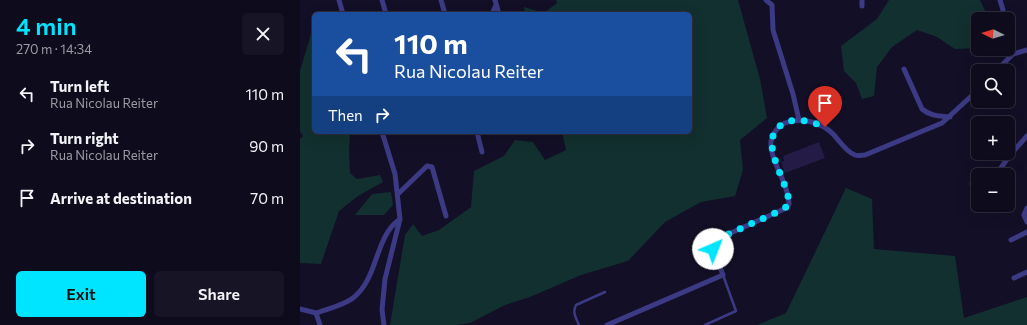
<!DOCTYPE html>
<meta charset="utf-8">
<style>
:root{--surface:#0e0b1c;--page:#171425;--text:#f1f3f6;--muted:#9b9ba3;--line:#2e2b3b;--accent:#00e5ff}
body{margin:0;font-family:Commissioner,sans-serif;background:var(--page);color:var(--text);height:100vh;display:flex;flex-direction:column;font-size:15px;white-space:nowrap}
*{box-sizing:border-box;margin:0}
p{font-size:13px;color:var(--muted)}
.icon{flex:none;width:22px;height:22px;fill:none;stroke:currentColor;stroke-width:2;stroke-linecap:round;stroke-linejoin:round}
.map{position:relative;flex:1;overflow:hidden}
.sheet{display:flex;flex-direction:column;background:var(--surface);width:300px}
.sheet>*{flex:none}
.banner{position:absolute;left:12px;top:12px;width:380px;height:122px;border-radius:6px;box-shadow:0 4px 16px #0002,0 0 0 1px var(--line);background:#1a4fa0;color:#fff;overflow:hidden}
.needle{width:26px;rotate:275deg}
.tools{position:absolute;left:671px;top:12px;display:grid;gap:8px}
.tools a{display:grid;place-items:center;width:44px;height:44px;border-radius:6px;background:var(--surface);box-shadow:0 4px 16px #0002,0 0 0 1px var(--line);font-size:20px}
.pin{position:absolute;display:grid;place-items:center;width:34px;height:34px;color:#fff;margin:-41px -17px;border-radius:50% 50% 50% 0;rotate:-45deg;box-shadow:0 0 4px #0007}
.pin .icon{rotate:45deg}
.me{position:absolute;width:44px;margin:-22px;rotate:44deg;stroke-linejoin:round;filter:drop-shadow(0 0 3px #0008)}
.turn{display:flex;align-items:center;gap:14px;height:84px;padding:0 16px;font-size:18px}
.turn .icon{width:52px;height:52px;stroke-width:2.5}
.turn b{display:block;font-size:28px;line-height:34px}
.then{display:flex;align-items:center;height:38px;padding:0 16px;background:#0003;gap:8px;font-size:15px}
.round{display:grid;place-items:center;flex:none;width:42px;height:42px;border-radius:6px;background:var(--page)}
.overview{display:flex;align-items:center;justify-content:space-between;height:68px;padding:0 16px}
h1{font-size:24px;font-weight:600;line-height:30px;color:var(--accent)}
.action{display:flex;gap:8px;margin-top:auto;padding:8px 16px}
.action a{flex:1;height:46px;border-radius:6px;background:var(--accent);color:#111;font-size:16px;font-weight:600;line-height:46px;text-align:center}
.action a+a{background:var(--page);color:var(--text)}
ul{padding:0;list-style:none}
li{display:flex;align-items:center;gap:12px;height:52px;padding:0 16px}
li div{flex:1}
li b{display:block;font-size:15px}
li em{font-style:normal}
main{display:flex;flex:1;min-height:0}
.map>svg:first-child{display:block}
</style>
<main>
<section class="sheet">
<div class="overview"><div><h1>4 min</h1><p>270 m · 14:34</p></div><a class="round"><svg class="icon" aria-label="close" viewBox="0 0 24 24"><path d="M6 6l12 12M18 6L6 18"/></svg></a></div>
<ul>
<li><svg class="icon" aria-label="left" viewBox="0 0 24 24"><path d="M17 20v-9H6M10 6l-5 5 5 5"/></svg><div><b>Turn left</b><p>Rua Nicolau Reiter</p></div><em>110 m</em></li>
<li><svg class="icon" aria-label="right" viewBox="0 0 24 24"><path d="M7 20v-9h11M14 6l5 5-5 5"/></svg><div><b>Turn right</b><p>Rua Nicolau Reiter</p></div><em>90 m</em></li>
<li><svg class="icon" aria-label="arrive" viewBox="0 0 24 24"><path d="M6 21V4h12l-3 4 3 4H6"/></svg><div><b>Arrive at destination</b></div><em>70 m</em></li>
</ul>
<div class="action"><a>Exit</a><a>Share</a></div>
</section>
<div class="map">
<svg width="727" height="325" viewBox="0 0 727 325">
<rect width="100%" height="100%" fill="#130f26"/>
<path fill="#12302f" d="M256 0H438L460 79 467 118 440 140 443 170 435 196 401 202 365 222 328 261 281 275 230 297 205 305 170 323 156 325H90L105 235 113 224 122 236 139 230 171 207 174 171 204 156 215 140 233 142 245 160 266 150 262 132H390V14H225L224 7 244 13 257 3Z
M589 0H680L688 17V19H678V48L655 49 637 37 617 30 592 47 577 67 574 96 562 99 556 83 544 71 541 46 577 19Z
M14 24V132H50L49 154 50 173 57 179 80 175 83 182 58 196 39 211 21 264 0 263V139L3 136 0 131V71Z
M546 188 572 199 574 249 655 256 664 318 727 297V325H457L486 313Z
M91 192 93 205 84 215H55L72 194Z"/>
<path fill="#241b47" d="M519 142 525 158 485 173 481 162 484 161 483 156Z"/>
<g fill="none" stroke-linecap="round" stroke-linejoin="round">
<path stroke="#3d3a85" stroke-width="2.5" d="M279 325C276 318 272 312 276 305L305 292
M405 325 436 311 423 275"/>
<path stroke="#3d3a85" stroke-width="5" d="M39 0 43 14
M82 0 86 14
M141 0 145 14
M195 0 199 14
M466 0 472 5 473 30 493 94 499 120
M700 0 703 10
M562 6V0
M192 14 196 5
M604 69 622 109C630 116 639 116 650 117
M696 71 713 54 727 50
M82 132 95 174 100 219 85 279 82 310 84 325
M177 132 182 152
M696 175 710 155 727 136
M672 184 678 185
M98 194 127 166 132 167 146 216
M727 208 724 215 727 222
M711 240 727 232
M714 278 727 272
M0 309 16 313
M16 313C28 309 44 305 53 298 79 278 74 237 100 219
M16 313 20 325
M307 325 423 275 413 249V241L484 209 489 204C489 184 469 159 471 142 472 134 478 126 485 123 501 117 521 122 533 134 539 140 546 152 555 155 558 156 562 155 565 155L642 123 678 90"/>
</g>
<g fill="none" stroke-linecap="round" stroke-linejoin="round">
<path stroke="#00e5ff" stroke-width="7" stroke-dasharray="0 12.6" d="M413 249V241L484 209 489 204C489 181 455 140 483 124 496 116 512 122 525 127"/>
</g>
</svg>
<div class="tools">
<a><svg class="needle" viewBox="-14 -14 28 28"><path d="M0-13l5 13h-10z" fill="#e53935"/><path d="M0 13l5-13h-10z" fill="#9b9ba3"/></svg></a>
<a><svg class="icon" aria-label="search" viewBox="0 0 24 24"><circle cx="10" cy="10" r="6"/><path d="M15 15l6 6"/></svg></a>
<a>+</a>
<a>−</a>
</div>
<div class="pin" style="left:525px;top:127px;background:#d93025"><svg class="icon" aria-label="arrive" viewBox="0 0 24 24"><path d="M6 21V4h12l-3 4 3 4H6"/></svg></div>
<svg class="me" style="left:413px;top:249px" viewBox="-20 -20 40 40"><circle r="19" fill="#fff"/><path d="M0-13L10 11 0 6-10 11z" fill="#00e5ff"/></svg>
<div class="banner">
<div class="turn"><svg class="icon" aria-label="left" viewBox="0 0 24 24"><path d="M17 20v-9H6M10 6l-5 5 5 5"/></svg><div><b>110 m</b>Rua Nicolau Reiter</div></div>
<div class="then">Then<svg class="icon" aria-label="right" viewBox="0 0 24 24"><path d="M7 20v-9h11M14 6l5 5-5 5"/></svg></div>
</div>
</div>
</main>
